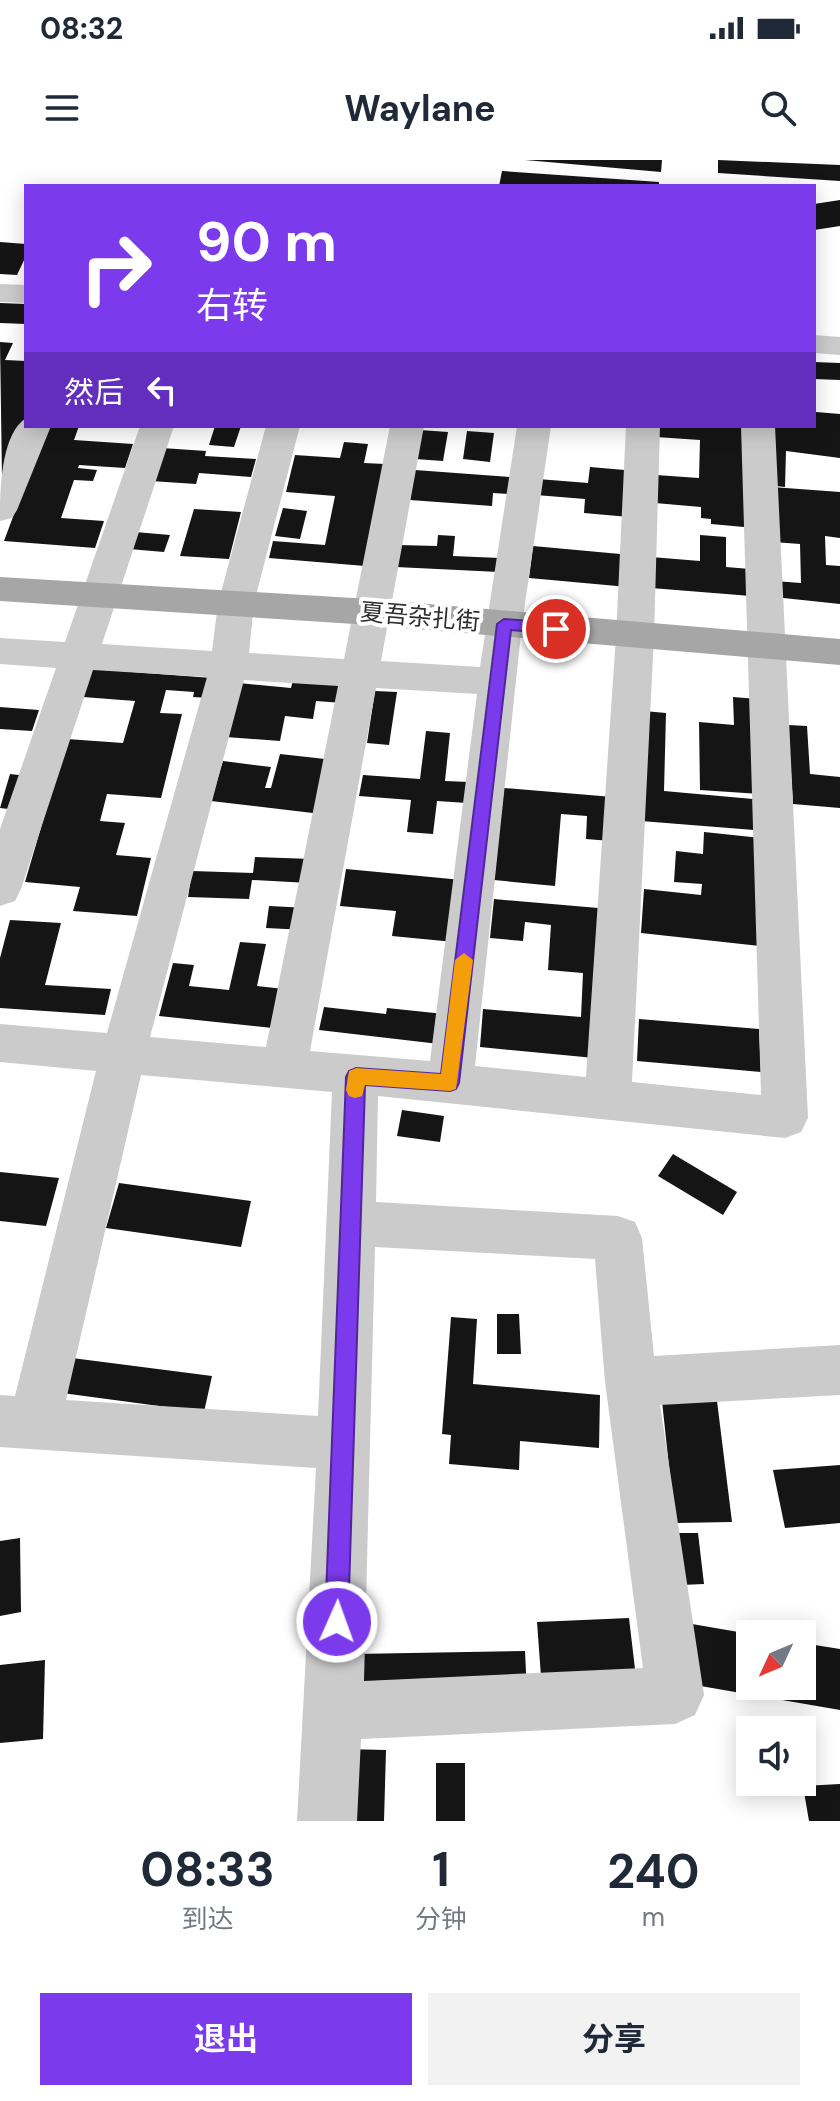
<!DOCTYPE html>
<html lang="zh">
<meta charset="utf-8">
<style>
:root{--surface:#fff;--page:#f2f2f3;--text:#1f2937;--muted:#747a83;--accent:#7c3aed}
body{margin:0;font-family:"DM Sans","Noto Sans SC",sans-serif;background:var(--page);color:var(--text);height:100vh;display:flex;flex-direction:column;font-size:30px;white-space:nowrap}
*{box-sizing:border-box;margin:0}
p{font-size:26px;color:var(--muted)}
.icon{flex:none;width:44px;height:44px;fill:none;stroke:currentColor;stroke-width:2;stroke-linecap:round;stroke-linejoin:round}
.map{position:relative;height:1661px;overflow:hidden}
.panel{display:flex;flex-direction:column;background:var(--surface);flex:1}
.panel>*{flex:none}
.hud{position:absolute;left:24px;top:24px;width:792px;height:244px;border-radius:0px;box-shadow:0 4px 20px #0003;background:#7c3aed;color:#fff;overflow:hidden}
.needle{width:52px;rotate:226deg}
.tools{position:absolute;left:736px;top:1460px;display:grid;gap:16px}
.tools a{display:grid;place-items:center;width:80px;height:80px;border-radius:0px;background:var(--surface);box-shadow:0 4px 20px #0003;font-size:40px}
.pin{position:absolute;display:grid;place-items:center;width:68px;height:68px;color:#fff;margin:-34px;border:4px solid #fff;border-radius:50%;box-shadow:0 2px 8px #0007}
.me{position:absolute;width:88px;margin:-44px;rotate:2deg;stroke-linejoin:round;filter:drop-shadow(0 0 6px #0008)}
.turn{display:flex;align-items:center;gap:28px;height:168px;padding:0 40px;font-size:36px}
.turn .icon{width:104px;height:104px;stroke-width:2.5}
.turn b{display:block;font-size:56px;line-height:68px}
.then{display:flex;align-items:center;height:76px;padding:0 40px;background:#0003;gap:16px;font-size:30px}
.eta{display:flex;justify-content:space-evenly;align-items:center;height:136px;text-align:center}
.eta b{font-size:48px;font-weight:700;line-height:56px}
.button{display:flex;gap:16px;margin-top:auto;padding:16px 40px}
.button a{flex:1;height:92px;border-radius:0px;background:var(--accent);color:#fff;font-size:32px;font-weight:700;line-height:92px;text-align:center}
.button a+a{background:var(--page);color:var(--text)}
.status{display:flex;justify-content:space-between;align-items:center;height:56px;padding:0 40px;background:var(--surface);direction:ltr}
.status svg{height:22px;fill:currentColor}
header{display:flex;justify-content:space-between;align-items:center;height:104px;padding:0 40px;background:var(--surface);font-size:36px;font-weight:700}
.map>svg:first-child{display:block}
</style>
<div class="status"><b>08:32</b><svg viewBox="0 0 49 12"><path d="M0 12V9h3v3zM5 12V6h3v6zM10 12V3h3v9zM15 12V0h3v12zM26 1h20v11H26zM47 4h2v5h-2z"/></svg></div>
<header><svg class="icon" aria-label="menu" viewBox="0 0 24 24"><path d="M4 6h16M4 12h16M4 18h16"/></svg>Waylane<svg class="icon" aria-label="search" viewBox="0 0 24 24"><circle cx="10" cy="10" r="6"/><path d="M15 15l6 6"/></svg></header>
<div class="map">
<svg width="840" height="1661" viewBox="0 0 840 1661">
<rect width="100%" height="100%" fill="#fff"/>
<path fill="#151515" d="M525 0H662L661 12Z
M718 0 840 5V21L718 13Z
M502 11 659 22V26H499Z
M840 40V66L814 70V44Z
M0 82 26 84V96L17 115 0 114Z
M0 143 26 144V164L0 163Z
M0 182 13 183 5 200 26 201V260L2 318Z
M814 202 840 203V220L814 219Z
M816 252 840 254V298L786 291 785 327 765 325 766 266H814Z
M47 266H79L74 280 133 284 125 308 79 305 78 308 97 310 93 321 74 320 61 358 104 361 95 388 4 381Z
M215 266H241L234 287 209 285Z
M656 266H752L755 368 711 364V359L701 358V347L655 343 656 315 699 318 700 280 656 277Z
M420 270 448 272 443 301 415 299Z
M467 271 494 273 490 302 463 299Z
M344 282 368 284 364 303 385 304 365 406 269 398 273 381 325 385 335 336 286 332 295 295 340 298Z
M162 288 206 291 205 296 256 299 251 317 199 313 196 324 151 321Z
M590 307 636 311 629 357 584 353 585 339 536 335 538 319 588 323Z
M415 310 511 317 509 334 493 333 492 346 410 340Z
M772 327 840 332V378L825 376 826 405 840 406V444L774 437V421L801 423 800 384 773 382Z
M283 348 307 351 300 379 275 376Z
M194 349 241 352 229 399 180 396Z
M135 372 170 375 164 392 129 389Z
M438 375 455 376 453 396 500 398 499 412 396 407 398 385 437 386Z
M700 375 726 377V407L750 409 751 436 651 428V397L700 401Z
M533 386 631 395 628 427 529 418Z
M92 509 212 518 208 538 193 537 194 532 166 530 160 553 182 554 161 638 107 634 100 661 125 663 116 695 151 698 137 756 73 751 80 727 25 722 67 579 123 583 135 541 83 537Z
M293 520 346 524 343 543 316 541 313 559 285 556 280 581 226 577 239 523 291 528Z
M375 531 397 532 389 585 367 583Z
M733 537 757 539 760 634 700 630 699 562 734 565Z
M0 547 39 550 32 571 0 569Z
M644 551 666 553 664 631 753 639 754 670 641 661Z
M788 565 807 566 810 614 840 617V648L793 644Z
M426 571 450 573 445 621 469 622 467 643 437 641 433 674 407 672 411 640 359 636 363 615 420 619Z
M280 594 334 600 321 654 211 641 223 601 271 607 265 628H271Z
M10 614 28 616 17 650 0 648Z
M504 628 613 637 611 681 586 679 587 656 561 654 555 726 494 720Z
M704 672 761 678 760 786 641 773 644 729 701 735 702 724 674 722 676 691 703 694Z
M255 697 312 699 309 723 252 720 249 739 188 737 192 711 253 713Z
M346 709 462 720 454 782 392 776 396 751 340 746Z
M494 739 610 749 605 899 480 887 483 849 581 857 583 813 548 810 551 765 525 762 523 781 490 778Z
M269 746 309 748 306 770 266 768Z
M10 760 61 763 45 825 111 829 105 855 0 848V798Z
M240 782 266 784 257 826 284 829 282 869 159 856 173 803 194 805 189 826 229 830Z
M324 847 386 854 387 848 444 854 439 884 319 870Z
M639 859 759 869 761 912 637 901Z
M402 950 444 956 440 982 397 976Z
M673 994 737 1032 723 1055 658 1016Z
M0 1012 59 1018 46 1066 0 1061Z
M119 1023 251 1041 241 1087 106 1068Z
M497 1154H519L521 1194H497Z
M451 1157 477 1159 473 1224 600 1235 599 1288 520 1281 519 1310 449 1304 451 1275 442 1274Z
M72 1198 212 1216 204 1252 62 1233Z
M662 1241H717L732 1362 675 1363Z
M840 1305V1363L785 1368 773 1310Z
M675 1373H698L704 1424 681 1425Z
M20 1378 21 1452 0 1456V1381Z
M629 1458 637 1526 542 1530 537 1462Z
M692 1464 750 1474V1526H802V1483L840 1489V1550L689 1524Z
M525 1491 527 1533 353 1535 354 1494Z
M45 1500 43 1579 0 1583V1505Z
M345 1589 386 1590 384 1661H342Z
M436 1603H465V1661H436Z
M840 1624V1661H809L803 1626Z"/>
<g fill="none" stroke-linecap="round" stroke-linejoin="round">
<path fill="#cbcbcb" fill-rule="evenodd" d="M0 124 26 125V143L0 142Z
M814 175 840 177V195L814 193Z
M26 258V266H51L17 350 12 358 0 361C0 333 0 275 26 258Z
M140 266H174L102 484 212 491 218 443 266 266H300L254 443 249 493 344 499 390 266H424L381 501 480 507 517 266H551L522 464 475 906 586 917 616 476 626 266H660L654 476 632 922 761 935 741 266H775L808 958 801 972 785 978 378 936 376 1042 618 1056 635 1062 642 1078 654 1196 840 1185V1235L660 1245 704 1535 695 1555 675 1564 361 1579 357 1661H297L316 1308 0 1287V1235L15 1236 96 911 0 902V864L107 873 207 517 93 510 21 729 15 741 0 746V669L56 508 0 504V478L65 482ZM244 520 338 526 266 887 150 877ZM376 528 477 534 430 901 310 891ZM141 915 332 932 318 1256 66 1240ZM375 1087 595 1099 605 1222 643 1508 364 1521Z"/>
<path fill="#a6a6a6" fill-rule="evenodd" d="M0 417 370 439 840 479V505L370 465 0 441Z"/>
</g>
<path fill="#7c3aed" stroke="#51269a" stroke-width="2" d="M504 459 556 463 564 469 556 474 511 470 459 923 456 929 450 931 365 925 348 1462 345 1470 337 1473 329 1470 325 1462 346 917 349 911 356 908 441 914 497 464Z"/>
<path fill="#f59e0b" d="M464 793 473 800 456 929 450 931 365 925 362 936 355 938 349 936 346 930 349 911 356 908 441 914 455 800Z"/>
<g text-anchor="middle" stroke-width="8" stroke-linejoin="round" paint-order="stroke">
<g font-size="24" fill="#2e2e2e" stroke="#fff">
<text transform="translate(420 457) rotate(5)" y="8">夏吾杂扎街</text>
</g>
</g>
</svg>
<div class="tools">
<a><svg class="needle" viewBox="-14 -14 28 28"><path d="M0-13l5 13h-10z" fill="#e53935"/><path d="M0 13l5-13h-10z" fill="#747a83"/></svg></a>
<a><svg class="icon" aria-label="sound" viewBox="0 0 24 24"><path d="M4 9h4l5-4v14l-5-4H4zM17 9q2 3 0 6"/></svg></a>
</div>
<div class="pin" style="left:556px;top:469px;background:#d93025"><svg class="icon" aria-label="arrive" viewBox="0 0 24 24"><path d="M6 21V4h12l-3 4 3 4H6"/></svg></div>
<svg class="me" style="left:337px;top:1462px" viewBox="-20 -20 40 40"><circle r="17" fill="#7c3aed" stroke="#fff" stroke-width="3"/><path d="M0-11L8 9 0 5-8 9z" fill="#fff"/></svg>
<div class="hud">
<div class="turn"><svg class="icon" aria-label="right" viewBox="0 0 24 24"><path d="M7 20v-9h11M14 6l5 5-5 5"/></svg><div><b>90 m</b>右转</div></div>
<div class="then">然后<svg class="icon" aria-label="left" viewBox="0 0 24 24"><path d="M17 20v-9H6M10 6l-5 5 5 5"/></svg></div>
</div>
</div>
<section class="panel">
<div class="eta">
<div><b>08:33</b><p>到达</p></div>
<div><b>1</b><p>分钟</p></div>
<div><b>240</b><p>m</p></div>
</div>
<div class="button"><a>退出</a><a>分享</a></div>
</section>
